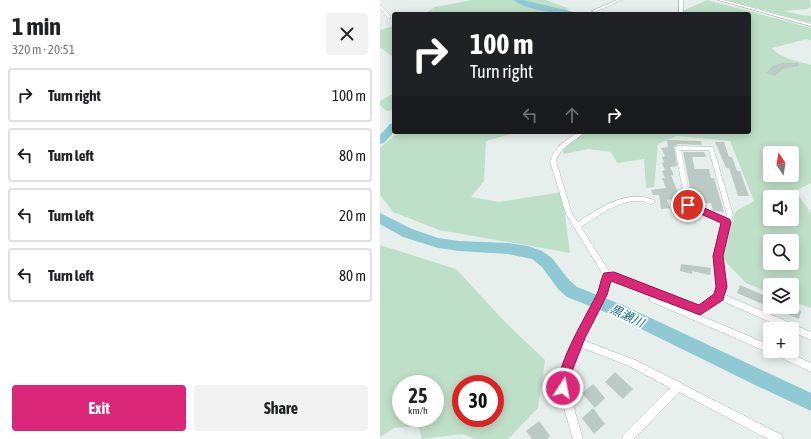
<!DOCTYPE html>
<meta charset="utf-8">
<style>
:root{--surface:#fff;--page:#f2f2f2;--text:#202124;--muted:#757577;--line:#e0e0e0;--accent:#db2777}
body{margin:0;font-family:"Asap Condensed","Noto Sans JP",sans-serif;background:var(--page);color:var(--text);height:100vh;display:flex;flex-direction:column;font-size:15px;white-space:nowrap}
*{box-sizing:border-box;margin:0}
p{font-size:13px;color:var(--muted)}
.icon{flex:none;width:22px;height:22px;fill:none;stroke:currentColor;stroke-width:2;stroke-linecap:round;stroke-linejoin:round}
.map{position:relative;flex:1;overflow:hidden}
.side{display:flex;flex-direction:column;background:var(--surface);width:380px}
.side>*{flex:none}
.hud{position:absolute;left:12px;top:12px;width:359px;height:122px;border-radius:4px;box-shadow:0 2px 10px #0003;background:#202124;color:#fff;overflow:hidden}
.needle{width:26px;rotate:348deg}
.controls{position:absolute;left:383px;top:146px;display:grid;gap:8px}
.controls a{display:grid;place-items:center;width:36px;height:36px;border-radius:4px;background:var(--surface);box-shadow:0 2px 10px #0003;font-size:20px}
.speed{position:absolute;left:12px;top:375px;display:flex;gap:8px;font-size:20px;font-weight:700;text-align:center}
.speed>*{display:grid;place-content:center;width:52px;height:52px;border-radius:50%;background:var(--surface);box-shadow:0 2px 10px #0003;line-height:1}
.speed small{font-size:10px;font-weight:400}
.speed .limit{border:6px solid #d22;background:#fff;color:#111}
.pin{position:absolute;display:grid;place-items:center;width:34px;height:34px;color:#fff;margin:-17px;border:2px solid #fff;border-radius:50%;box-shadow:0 1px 4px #0007}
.me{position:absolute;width:44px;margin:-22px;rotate:11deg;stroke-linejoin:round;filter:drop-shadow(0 0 3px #0008)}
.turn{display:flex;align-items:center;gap:14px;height:84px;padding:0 12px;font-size:18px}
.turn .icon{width:52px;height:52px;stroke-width:2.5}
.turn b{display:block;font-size:28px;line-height:34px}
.lanes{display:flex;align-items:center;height:38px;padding:0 12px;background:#0003;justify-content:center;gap:20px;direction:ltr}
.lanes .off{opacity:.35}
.round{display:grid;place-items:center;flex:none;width:42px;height:42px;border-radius:4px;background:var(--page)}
.summary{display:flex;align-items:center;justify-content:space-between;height:68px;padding:0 12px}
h1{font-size:24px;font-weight:700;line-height:30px}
.button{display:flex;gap:8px;margin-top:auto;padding:8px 12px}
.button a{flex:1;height:46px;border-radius:4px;background:var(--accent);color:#fff;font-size:16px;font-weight:700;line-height:46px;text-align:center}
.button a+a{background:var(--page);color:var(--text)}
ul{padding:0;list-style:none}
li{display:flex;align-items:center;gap:12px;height:54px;margin:0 8px 6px;padding:0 4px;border:2px solid var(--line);border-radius:4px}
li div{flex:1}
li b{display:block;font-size:15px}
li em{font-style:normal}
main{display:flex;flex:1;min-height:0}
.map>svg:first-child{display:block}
</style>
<main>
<section class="side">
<div class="summary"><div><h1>1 min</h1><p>320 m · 20:51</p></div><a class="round"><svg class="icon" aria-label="close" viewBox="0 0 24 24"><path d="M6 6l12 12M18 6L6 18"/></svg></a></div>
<ul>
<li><svg class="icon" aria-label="right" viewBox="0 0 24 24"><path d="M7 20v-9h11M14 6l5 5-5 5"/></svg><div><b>Turn right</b></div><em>100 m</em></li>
<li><svg class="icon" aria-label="left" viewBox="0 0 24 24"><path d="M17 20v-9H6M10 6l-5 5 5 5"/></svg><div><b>Turn left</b></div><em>80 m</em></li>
<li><svg class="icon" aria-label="left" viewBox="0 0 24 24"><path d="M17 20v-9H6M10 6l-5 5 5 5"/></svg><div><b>Turn left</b></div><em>20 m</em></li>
<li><svg class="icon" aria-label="left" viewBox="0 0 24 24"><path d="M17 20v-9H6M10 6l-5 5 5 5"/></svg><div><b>Turn left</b></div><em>80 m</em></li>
</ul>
<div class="button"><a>Exit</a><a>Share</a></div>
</section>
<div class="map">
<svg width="431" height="439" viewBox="0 0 431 439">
<rect width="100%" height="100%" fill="#e6efeb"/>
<path fill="#bfe0c8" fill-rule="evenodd" d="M92 0H166L187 8 189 12 198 14H44L55 7Z
M327 0 431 28V41L427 39 392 48C401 59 418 61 431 65V183L415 191 431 213V308L412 301V285H390V293L366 283 342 258 345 238 356 211 374 201 350 141 297 136 278 144 274 187 266 188 264 159 237 163 231 152 208 149 184 154 178 145 199 132H369V14H296ZM390 153H412V175H390ZM390 197H412V219H390ZM390 241H412V263H390Z
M346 0H430L431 7 427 9 404 11 422 15 431 16V23Z
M14 26V58L0 47V30Z
M14 93V110L6 111 0 105V101Z
M18 132H138L106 141 104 181 91 197 119 202 182 192 190 253 59 230 13 212 0 195V148Z
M0 245 76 269 126 323 165 360 158 408 128 439H96L82 434 42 439 38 426 14 428 0 437ZM21 384H55V418H21ZM81 384H115V418H81Z"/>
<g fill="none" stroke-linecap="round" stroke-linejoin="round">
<path fill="#8ec9d4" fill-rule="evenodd" d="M133 0H143L194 12 195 14C179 14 145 10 133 0Z
M14 123V132L4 143 0 144V135L10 124Z
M0 213 32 229 58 238 79 241 128 243 148 246 162 251 172 258 189 280 197 287 245 306 431 393V411L377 386 235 316 187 297 178 289 162 267 152 259 128 254 79 251 58 248 23 237 0 224Z"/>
</g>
<path fill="#bbcac4" d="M403 63H419V66L403 69 395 76 386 73 393 66Z
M287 140 321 141 322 145 298 144 294 147 297 166 290 167 294 175H291L300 198 287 200 290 208 281 209 279 195H273L271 190 286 188 282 178H285L282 171 285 170 282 163 284 162 282 157 285 156 281 148 288 147Z
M335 142H344L349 157H352L357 171H360L369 196H358L349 168H346Z
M303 152H324L326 157H312L315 169H329L331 178H334L344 212 333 211 331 203H313Z
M301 264 331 268 330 275 312 271V274L300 271Z
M360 285 390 298 387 306 357 293Z
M411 307 421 311 419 319 408 314Z
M235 372 253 389 243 399 225 382Z
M213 384 225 398 215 408 202 393Z
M213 408 225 424 214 434 202 418Z
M159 421 170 436 167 439H152L146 431Z"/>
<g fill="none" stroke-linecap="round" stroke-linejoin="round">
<g stroke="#a8b8b2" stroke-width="1">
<path id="minor" d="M237 0H242L215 12 212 11Z
M299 0H303V14H299Z
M338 0H344L431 24V26Z
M0 4 10 16V18H8L0 8Z
M198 132H205C194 142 181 146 176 161L192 214 198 222C216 210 239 194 262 197 266 197 270 199 274 200L275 202 272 204C269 204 266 202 263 201 241 198 218 216 201 227L230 273 276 289 319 306 335 294 337 287 334 256 342 223 306 207 295 148 298 146 333 147 353 215C348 224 342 247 342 257 342 270 346 282 343 294L431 332V340L412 332V329H406L340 300 320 314 279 298 390 345V351H405L431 363V372L393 354 392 352 390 353 387 352 270 301 269 294 231 280 226 295 203 340 255 360 301 383 302 384 402 435 403 439H388L299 392 254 439H242L243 435 290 388 249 366 200 347 188 379V388L203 439H193L178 388V379L197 333 218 294 224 276 186 214 170 161C175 147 186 140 198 132ZM301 150H329L347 215 345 218 311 204Z"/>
</g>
<use href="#minor" fill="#fff" fill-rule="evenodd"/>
</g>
<path fill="#db2777" stroke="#8e194d" d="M305 202H311L349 219 351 222 343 256 347 287 344 296 343 300 320 315 231 281 227 295 205 338 189 379V388L188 393 183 395 179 393C171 373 206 316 216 296 220 289 220 280 224 273L234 272 319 305 334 294 336 287 333 256 341 223 305 207 303 205Z"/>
<g text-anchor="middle" stroke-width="3.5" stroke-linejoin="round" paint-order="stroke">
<g font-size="12" font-style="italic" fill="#1c6f80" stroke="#f7fbf9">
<text transform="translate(247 316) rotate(25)" y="4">黒瀬川</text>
</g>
</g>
</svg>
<div class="controls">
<a><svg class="needle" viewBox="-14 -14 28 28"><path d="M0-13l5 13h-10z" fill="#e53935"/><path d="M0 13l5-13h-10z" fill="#757577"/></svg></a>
<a><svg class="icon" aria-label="sound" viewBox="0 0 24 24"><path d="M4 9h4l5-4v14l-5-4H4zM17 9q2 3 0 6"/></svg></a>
<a><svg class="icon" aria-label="search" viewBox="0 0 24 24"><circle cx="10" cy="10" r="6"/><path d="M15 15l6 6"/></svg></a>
<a><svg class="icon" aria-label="layers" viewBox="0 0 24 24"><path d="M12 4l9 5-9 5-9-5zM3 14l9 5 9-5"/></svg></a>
<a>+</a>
</div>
<div class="speed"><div>25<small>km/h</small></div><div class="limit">30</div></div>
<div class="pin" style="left:308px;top:205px;background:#d93025"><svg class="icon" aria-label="arrive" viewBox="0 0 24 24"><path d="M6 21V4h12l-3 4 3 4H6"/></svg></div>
<svg class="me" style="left:183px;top:388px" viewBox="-20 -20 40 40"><circle r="17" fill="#db2777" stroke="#fff" stroke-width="3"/><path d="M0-11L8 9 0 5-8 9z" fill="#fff"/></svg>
<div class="hud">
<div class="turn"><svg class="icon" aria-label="right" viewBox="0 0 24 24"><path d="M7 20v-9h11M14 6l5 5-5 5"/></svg><div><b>100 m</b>Turn right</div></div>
<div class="lanes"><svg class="icon off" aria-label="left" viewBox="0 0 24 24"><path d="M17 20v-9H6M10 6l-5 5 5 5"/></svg><svg class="icon off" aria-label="ahead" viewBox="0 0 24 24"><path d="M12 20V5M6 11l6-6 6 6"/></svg><svg class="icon" aria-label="right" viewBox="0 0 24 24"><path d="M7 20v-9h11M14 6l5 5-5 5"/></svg></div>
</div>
</div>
</main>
